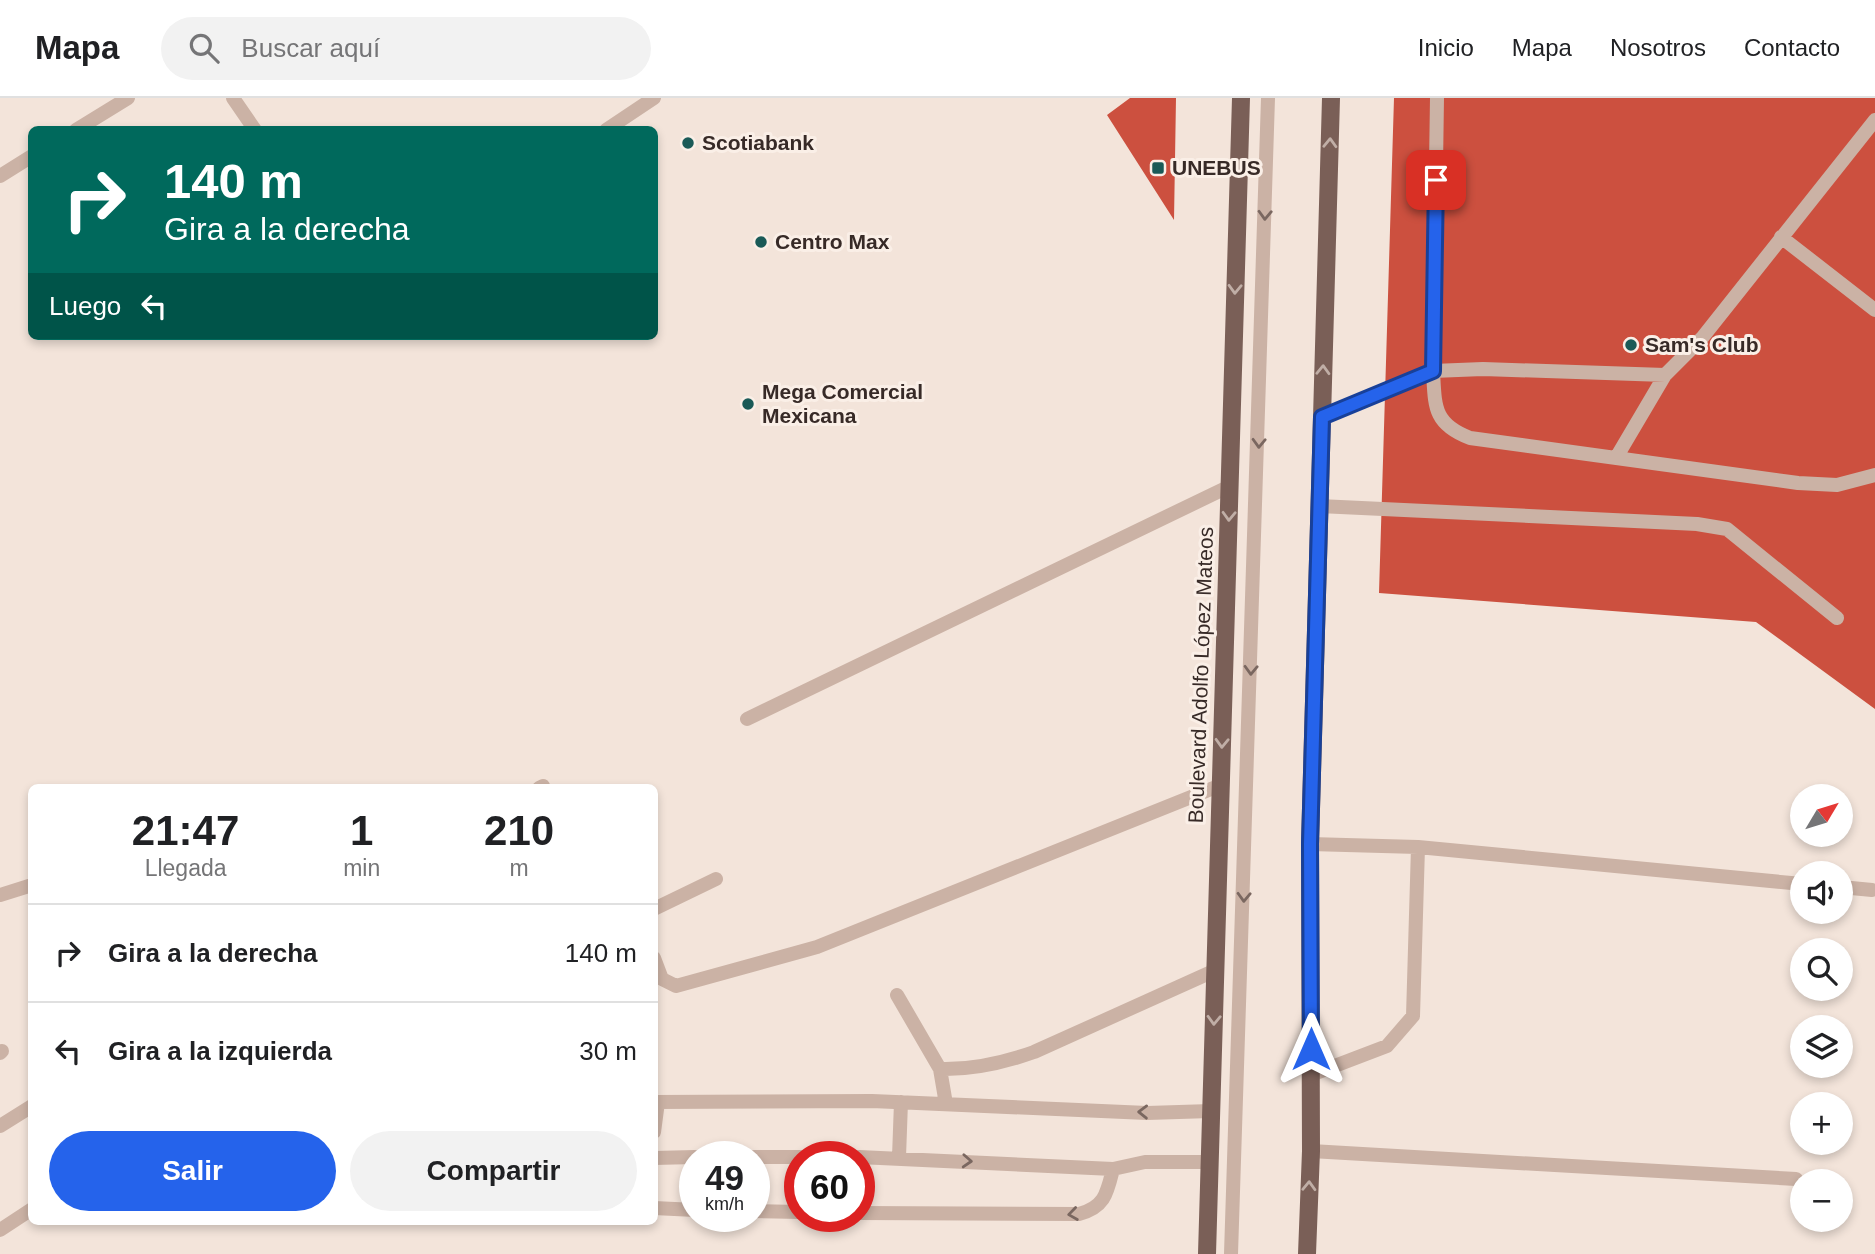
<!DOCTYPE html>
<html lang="es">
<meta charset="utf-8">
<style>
:root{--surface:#fff;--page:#f2f2f2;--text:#202124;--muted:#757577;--line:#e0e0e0;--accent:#2563eb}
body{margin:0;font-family:Arial,sans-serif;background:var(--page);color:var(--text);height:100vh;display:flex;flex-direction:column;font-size:26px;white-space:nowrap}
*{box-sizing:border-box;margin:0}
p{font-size:23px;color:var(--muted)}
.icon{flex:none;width:38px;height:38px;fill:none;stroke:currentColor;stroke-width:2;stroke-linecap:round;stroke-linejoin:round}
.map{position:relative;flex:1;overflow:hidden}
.drawer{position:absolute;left:28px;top:686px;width:630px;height:441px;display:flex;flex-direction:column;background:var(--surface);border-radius:10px;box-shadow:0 4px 10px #0003}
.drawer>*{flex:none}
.top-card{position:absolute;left:28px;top:28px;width:630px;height:214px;border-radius:10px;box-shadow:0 4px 10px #0003;background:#00695c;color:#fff;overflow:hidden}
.needle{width:46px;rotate:52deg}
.controls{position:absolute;left:1790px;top:686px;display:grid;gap:14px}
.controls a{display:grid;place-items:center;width:63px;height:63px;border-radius:50%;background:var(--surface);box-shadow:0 4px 10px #0003;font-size:35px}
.speed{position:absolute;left:679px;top:1043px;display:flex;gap:14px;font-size:35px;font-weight:700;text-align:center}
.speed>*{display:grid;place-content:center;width:91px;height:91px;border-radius:50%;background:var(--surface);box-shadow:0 4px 10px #0003;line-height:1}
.speed small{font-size:18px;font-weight:400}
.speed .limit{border:10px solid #d22;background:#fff;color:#111}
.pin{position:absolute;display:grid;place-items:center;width:60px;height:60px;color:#fff;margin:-30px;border-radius:14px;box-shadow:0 4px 10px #0006}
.me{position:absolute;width:77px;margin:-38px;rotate:0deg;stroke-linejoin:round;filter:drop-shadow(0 0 5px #0008)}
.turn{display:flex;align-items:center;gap:24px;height:147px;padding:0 21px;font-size:32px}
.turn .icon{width:91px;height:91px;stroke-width:2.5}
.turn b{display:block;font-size:49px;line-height:60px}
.then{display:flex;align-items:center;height:66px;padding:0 21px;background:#0003;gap:14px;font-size:26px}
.eta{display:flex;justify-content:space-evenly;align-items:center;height:119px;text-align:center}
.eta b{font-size:42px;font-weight:700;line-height:49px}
.action{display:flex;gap:14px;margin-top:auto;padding:14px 21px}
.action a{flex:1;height:80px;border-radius:42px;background:var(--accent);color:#fff;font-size:28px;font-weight:700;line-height:80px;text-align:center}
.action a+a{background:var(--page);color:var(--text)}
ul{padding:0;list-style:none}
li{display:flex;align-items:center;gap:21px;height:98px;padding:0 21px;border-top:2px solid var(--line)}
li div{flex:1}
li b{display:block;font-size:26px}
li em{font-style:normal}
header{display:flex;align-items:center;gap:42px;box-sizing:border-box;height:98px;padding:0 35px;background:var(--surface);border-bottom:2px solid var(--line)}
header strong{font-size:33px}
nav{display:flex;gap:38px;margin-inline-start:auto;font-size:24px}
.search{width:490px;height:63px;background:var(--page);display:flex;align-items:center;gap:18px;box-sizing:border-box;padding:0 24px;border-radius:38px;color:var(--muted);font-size:26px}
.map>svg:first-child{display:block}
</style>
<header>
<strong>Mapa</strong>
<div class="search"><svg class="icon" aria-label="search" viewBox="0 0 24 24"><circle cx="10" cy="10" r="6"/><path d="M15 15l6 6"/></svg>Buscar aquí</div>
<nav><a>Inicio</a><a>Mapa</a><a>Nosotros</a><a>Contacto</a></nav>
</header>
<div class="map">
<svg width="1875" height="1156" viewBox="0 0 1875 1156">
<rect width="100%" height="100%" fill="#f3e4da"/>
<path fill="#cc503f" d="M1130 0H1176L1174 122 1107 17Z
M1394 0H1875V611L1756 524 1379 495Z"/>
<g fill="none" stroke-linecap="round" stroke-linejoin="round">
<path stroke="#cbb2a5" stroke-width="14" d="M233 0 255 32
M1437 0 1433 273C1435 308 1433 326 1470 340L1798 385 1837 387 1875 377
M76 32 128 0
M606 32 654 0
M0 78 32 58
M1781 139 1875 212
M1322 319 1433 273 1483 271 1665 277 1702 240 1875 22
M1616 360 1665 277
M1319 408 1697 426 1727 431 1837 520
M747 621 1230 388
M539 690 543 688
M1310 746 1418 749 1802 786
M1841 789 1872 792
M0 797 32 787
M654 811 716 781
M654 860 662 881 676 888 817 849 1221 687
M897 897 940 971C973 972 1003 965 1034 954L1216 872
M0 955 2 953
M940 971 946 1006
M1311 977 1387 948 1413 918 1418 749
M654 1004 872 1003 1147 1015 1211 1013
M0 1028 32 1008
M654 1034 658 1004
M1311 1053 1796 1081
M754 1059H800
M859 1059 1113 1071 1145 1064H1209
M899 1059 901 1004
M654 1060 695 1059
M654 1110 695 1112
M754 1113 800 1114
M859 1115 1079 1116C1105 1109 1107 1095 1113 1071
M0 1132 32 1111
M1231 1156 1268 0"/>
<path stroke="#7a5f57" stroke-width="18" d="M1207 1156 1241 0
M1307 1156 1311 1053 1310 746 1331 0"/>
</g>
<defs><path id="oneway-chevron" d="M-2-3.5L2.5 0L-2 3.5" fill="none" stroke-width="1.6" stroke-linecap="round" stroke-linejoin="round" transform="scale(1.75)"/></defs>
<g stroke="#c0aea6">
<use href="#oneway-chevron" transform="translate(1330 45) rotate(-88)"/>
<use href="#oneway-chevron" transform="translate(1235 191) rotate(92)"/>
<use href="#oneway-chevron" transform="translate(1323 272) rotate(-88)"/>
<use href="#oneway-chevron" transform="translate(1229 418) rotate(92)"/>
<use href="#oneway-chevron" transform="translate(1222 645) rotate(92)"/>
<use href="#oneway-chevron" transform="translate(1214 922) rotate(92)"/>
<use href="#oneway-chevron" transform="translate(1309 1088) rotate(-88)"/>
</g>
<g stroke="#7a6760">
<use href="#oneway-chevron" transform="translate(1265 117) rotate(92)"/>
<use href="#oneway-chevron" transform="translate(1259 345) rotate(92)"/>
<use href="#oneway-chevron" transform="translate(1251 572) rotate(92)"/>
<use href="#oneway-chevron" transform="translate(1244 799) rotate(92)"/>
<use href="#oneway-chevron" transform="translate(1143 1014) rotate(-179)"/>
<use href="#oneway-chevron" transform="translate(967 1063) rotate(3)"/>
<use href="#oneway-chevron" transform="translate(1073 1116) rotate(172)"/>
</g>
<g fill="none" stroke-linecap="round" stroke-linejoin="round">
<g stroke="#184099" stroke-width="18">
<path id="route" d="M1311 951 1310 746 1322 319 1433 273 1436 82"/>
</g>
<use href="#route" stroke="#2563eb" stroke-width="12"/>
</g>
<g fill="#1a5a57" stroke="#faefe7" stroke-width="2.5">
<circle cx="688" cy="45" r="7"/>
<rect x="1151" y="63" width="14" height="14" rx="3.5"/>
<circle cx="761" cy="144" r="7"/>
<circle cx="1631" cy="247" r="7"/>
<circle cx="748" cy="306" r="7"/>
</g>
<g text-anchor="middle" stroke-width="6" stroke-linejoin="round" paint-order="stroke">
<g font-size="21" font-weight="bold" fill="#372a27" stroke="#faefe7" text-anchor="start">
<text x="702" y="52">Scotiabank</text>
<text x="1172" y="77">UNEBUS</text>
<text x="775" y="151">Centro Max</text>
<text x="1645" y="254">Sam's Club</text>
<text x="762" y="301">Mega Comercial<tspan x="762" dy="24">Mexicana</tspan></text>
</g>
<g font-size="21" fill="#372a27" stroke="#faefe7">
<text transform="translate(1201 577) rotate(-88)" y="7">Boulevard Adolfo López Mateos</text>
</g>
</g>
</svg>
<div class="controls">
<a><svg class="needle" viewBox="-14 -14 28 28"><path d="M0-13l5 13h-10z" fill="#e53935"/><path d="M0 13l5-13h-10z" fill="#757577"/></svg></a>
<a><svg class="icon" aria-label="sound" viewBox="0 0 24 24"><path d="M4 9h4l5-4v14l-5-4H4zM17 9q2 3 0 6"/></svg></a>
<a><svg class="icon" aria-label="search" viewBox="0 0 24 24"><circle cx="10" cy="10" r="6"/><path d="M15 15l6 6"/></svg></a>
<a><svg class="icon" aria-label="layers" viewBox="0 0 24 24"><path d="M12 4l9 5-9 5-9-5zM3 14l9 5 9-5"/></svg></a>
<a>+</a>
<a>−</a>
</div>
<div class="speed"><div>49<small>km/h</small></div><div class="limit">60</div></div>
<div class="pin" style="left:1436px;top:82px;background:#d93025"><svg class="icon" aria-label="arrive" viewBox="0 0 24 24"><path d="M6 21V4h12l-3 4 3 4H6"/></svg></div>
<svg class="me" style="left:1311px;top:951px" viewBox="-20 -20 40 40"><path d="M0-17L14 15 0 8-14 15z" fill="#2563eb" stroke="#fff" stroke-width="4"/></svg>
<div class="top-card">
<div class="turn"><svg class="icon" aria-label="right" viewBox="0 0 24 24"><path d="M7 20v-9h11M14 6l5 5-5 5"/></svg><div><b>140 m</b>Gira a la derecha</div></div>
<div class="then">Luego<svg class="icon" aria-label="left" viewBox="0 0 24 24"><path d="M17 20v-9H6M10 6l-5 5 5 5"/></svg></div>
</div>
<section class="drawer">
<div class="eta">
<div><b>21:47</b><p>Llegada</p></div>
<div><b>1</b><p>min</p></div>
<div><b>210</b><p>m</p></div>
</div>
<ul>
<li><svg class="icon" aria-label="right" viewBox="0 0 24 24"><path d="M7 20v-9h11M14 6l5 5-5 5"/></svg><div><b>Gira a la derecha</b></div><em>140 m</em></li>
<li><svg class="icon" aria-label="left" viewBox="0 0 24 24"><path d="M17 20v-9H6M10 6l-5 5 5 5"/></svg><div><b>Gira a la izquierda</b></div><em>30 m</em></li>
</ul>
<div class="action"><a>Salir</a><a>Compartir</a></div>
</section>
</div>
